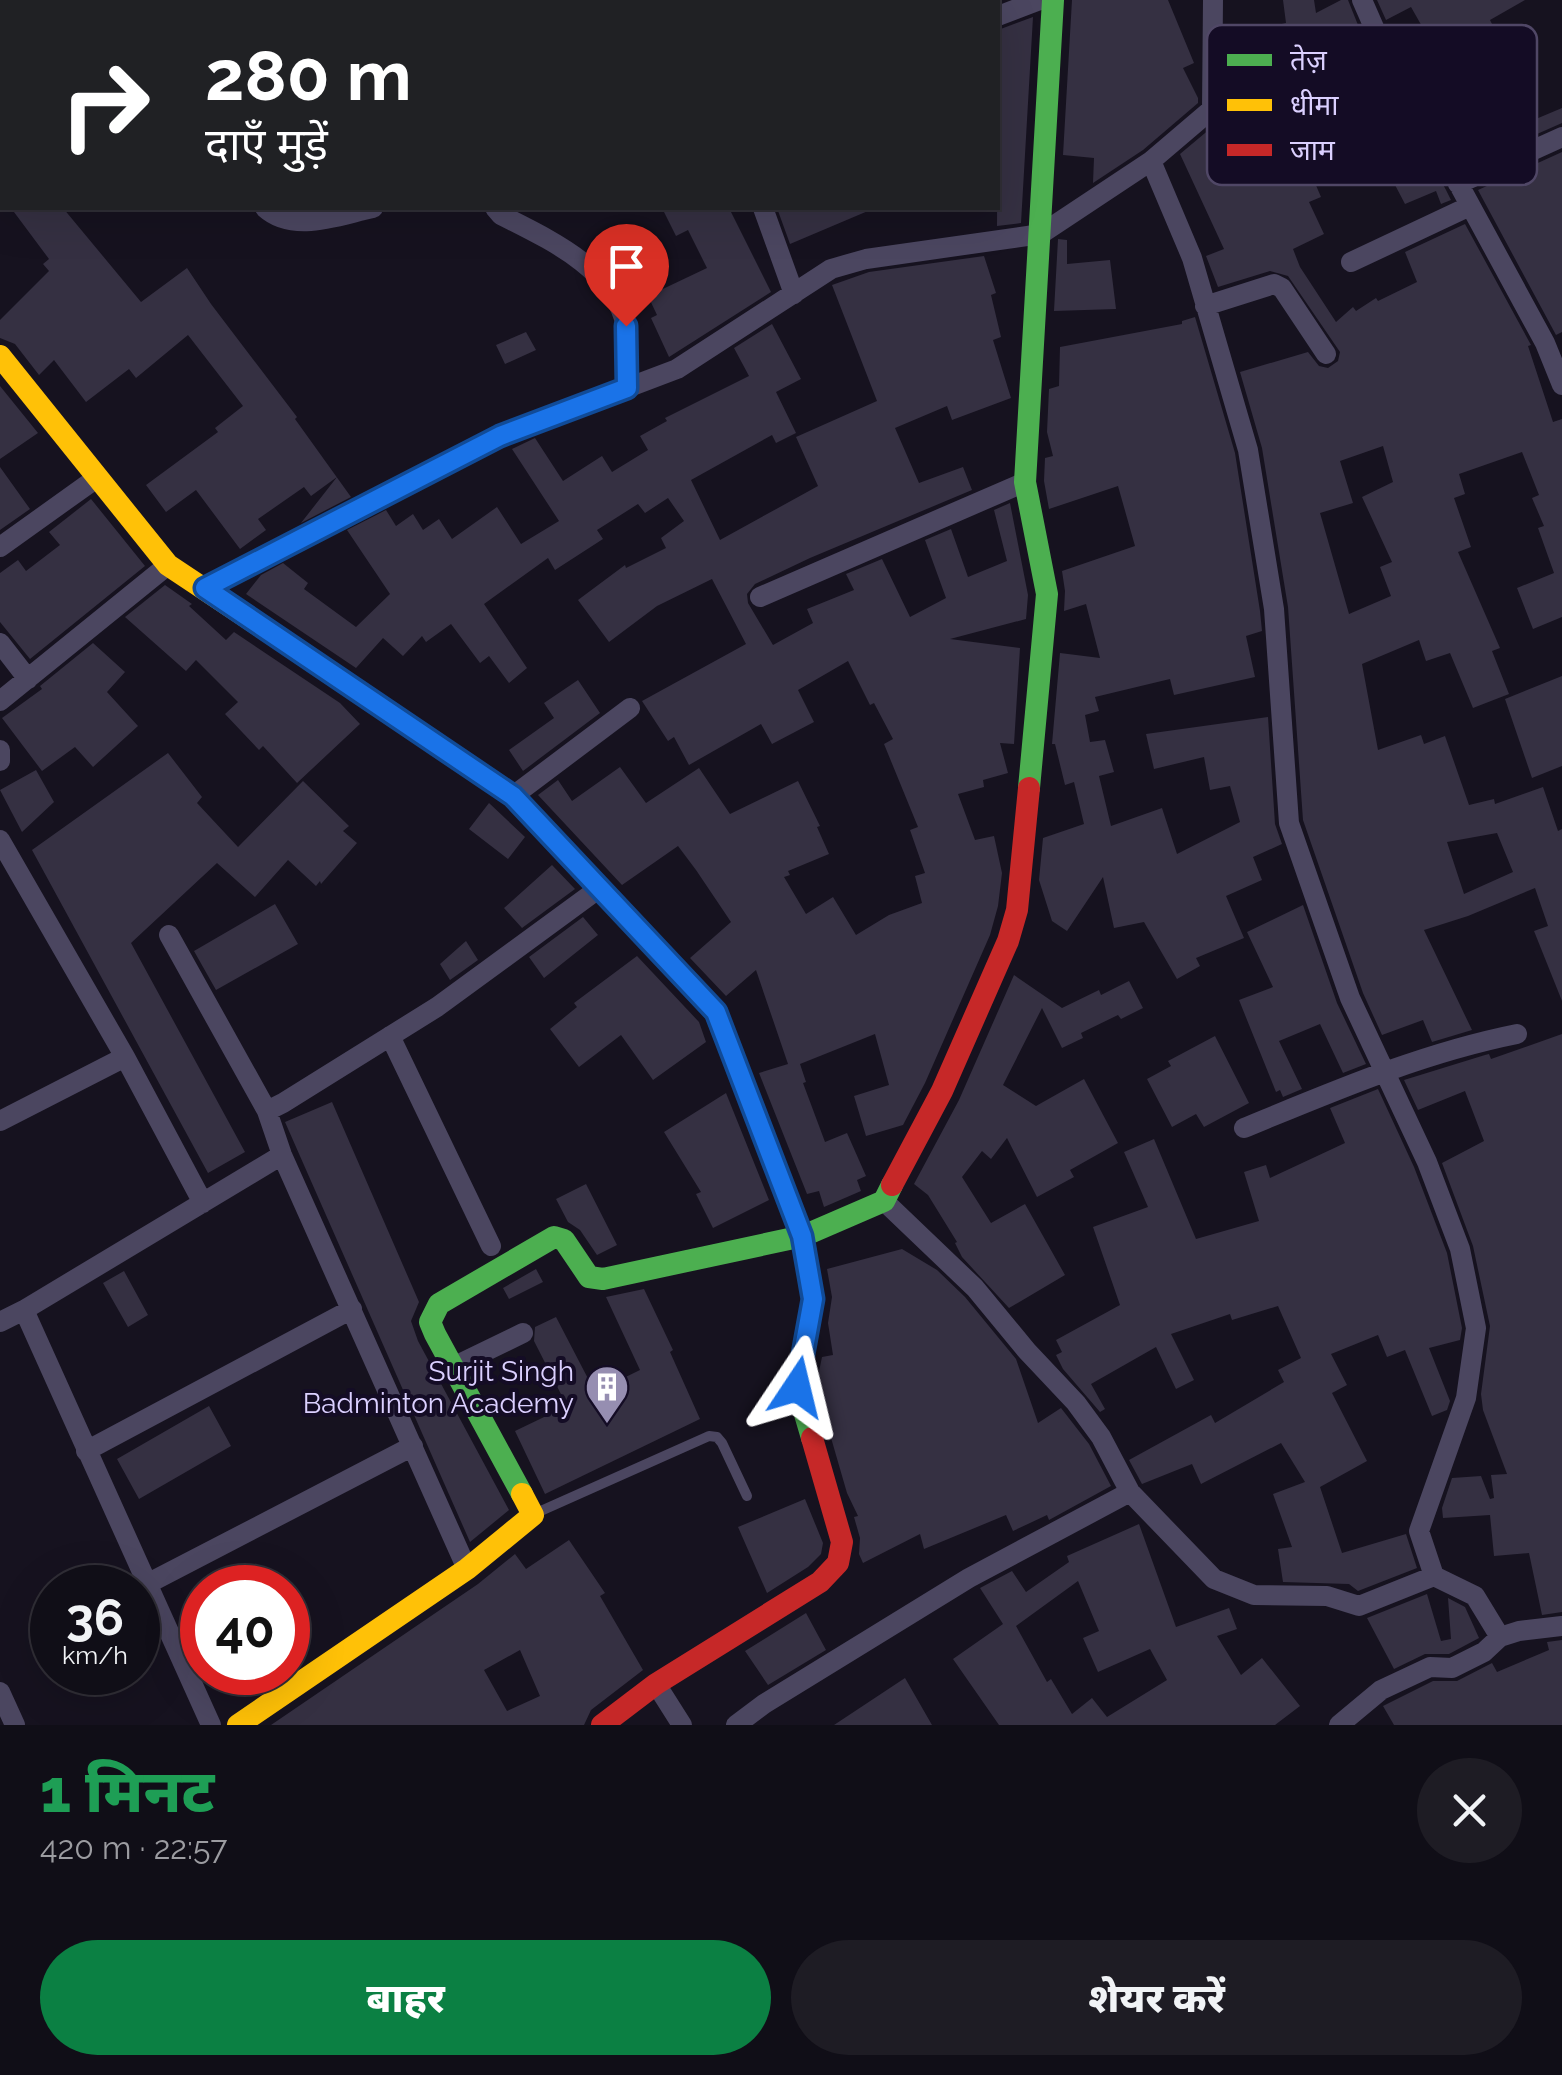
<!DOCTYPE html>
<html lang="hi">
<meta charset="utf-8">
<style>
:root{--surface:#100e17;--page:#1e1c24;--text:#f1f3f6;--muted:#9c9ca1;--line:#302e36;--accent:#0b8043}
body{margin:0;font-family:Raleway,"Noto Sans Devanagari",sans-serif;background:var(--page);color:var(--text);height:100vh;display:flex;flex-direction:column;font-size:38px;white-space:nowrap}
*{box-sizing:border-box;margin:0}
p{font-size:32px;color:var(--muted)}
.icon{flex:none;width:55px;height:55px;fill:none;stroke:currentColor;stroke-width:2;stroke-linecap:round;stroke-linejoin:round}
.map{position:relative;height:1725px;overflow:hidden}
.panel{display:flex;flex-direction:column;background:var(--surface);flex:1}
.panel>*{flex:none}
.hud{position:absolute;left:0px;top:0px;width:1000px;height:210px;box-shadow:0 10px 40px #0002,0 0 0 2px var(--line);background:#202124;color:#fff;overflow:hidden}
.speed{position:absolute;left:30px;top:1565px;display:flex;gap:20px;font-size:50px;font-weight:700;text-align:center}
.speed>*{display:grid;place-content:center;width:130px;height:130px;border-radius:50%;background:var(--surface);box-shadow:0 10px 40px #0002,0 0 0 2px var(--line);line-height:1}
.speed small{font-size:25px;font-weight:400}
.speed .limit{border:15px solid #d22;background:#fff;color:#111}
.pin{position:absolute;display:grid;place-items:center;width:85px;height:85px;color:#fff;margin:-102px -42px;border-radius:50% 50% 50% 0;rotate:-45deg;box-shadow:0 0 10px #0007}
.pin .icon{rotate:45deg}
.me{position:absolute;width:110px;margin:-55px;rotate:10deg;stroke-linejoin:round;filter:drop-shadow(0 0 8px #0008)}
.turn{display:flex;align-items:center;gap:35px;height:210px;padding:0 40px;font-size:45px}
.turn .icon{width:130px;height:130px;stroke-width:2.5}
.turn b{display:block;font-size:70px;line-height:85px}
.round{display:grid;place-items:center;flex:none;width:105px;height:105px;border-radius:52px;background:var(--page)}
.headline{display:flex;align-items:center;justify-content:space-between;height:170px;padding:0 40px}
h1{font-size:60px;font-weight:800;line-height:75px;color:#1e9e55}
.action{display:flex;gap:20px;margin-top:auto;padding:20px 40px}
.action a{flex:1;height:115px;border-radius:60px;background:var(--accent);color:#fff;font-size:40px;font-weight:800;line-height:115px;text-align:center}
.action a+a{background:var(--page);color:var(--text)}
.map>svg:first-child{display:block}
</style>
<div class="map">
<svg width="1562" height="1725" viewBox="0 0 1562 1725">
<rect width="100%" height="100%" fill="#16121f"/>
<path fill="#353042" fill-rule="evenodd" d="M1072 0H1168L1194 63 1183 68 1198 98V103L1143 150 1093 183 1094 158 1063 155Z
M1283 0H1314L1316 13 1341 0H1348L1358 25 1244 77 1234 35 1286 23Z
M1377 0H1525L1490 20 1495 30 1485 35 1502 72 1496 75 1519 126 1562 108V123L1464 166 1459 156 1488 141 1452 52 1440 58 1411 7 1386 20Z
M1033 17 1021 223 997 226 998 30Z
M1370 50 1446 190 1451 200 1441 204 1436 191 1405 204 1384 164 1370 170 1354 131 1347 134 1320 74Z
M1252 105 1278 157 1300 148 1321 197 1309 202 1324 234 1293 249 1300 267 1336 322 1353 307 1356 311 1376 298 1378 301 1417 282 1405 252 1465 224 1531 345 1528 346 1553 422 1562 419V617L1533 629 1517 588 1554 573 1538 528 1544 526 1532 498 1539 495 1522 452 1459 474 1465 494 1454 498 1471 547 1458 552 1500 648 1492 651 1509 694 1473 708 1450 653 1426 661 1419 640 1362 664 1378 750 1421 735 1424 744 1445 736 1469 805 1494 799 1495 804 1543 787 1558 831 1562 829V1001L1534 931 1548 926 1535 888 1468 916 1424 930 1472 1030 1432 1042 1423 1020 1382 1035 1363 993 1303 820 1288 607 1262 448 1240 372 1308 352 1319 366 1328 368 1338 361 1340 352 1288 276 1270 271 1218 287 1206 256 1224 249 1180 154 1217 123ZM1383 446 1393 482 1362 497 1392 562 1380 567 1391 596 1349 614 1320 513 1353 503 1340 461ZM1497 833 1513 872 1464 894 1447 842Z
M1562 152V332L1556 335 1478 190Z
M11 208H63L141 302 187 268 211 304 297 417 295 419 351 497 301 523 337 477 311 496 304 487 258 519 266 530 240 549 196 490 166 512 146 485 218 432 215 428 243 406 188 335 136 378 129 369 86 402 54 360 39 375 15 344 0 338V320L49 271 43 264 49 259Z
M662 208H729L771 292 669 357 651 318 657 315 648 296 707 268 688 230 676 236Z
M777 208H875L790 244Z
M1058 239 1067 240V264L1110 260 1116 309 1054 311Z
M984 256 996 293 991 295 1001 337 993 340 1011 398 952 420 947 406 895 428 919 483 963 467 972 490 810 558 755 584 747 594 748 603 773 645 813 623 807 609 854 590 846 574 882 559 910 617 946 598 925 540 951 529 968 577 1007 561 994 510 1010 503 1028 595 1026 619 950 639 1020 648 1014 744 1000 743 1008 773 983 780 984 787 958 794 975 840 994 836 1002 873 998 906 990 935 925 1083 903 1125 866 1136 854 1096 889 1085 875 1034 800 1064 806 1082 803 1083 825 1142 847 1133 866 1176 857 1180 861 1191 824 1207 819 1191 807 1194 759 1073 788 1064 756 970 726 996 690 958 731 922 696 870 678 846 622 885 538 795 558 780 572 801 620 767 646 803 699 768 730 814 798 781 820 826 817 827 829 854 788 871 790 875 784 877 806 914 833 897 856 935 889 915 922 903 915 876 925 873 910 830 918 827 884 744 893 739 874 703 870 705 848 661 798 690 814 722 772 744 761 724 689 765 674 737 668 741 642 701 746 644 712 579 657 606 609 642 578 600 625 565 626 568 666 548 661 538 684 521 668 498 645 513 638 504 597 530 603 539 555 570 548 558 484 604 527 668 509 683 489 656 480 663 451 624 426 642 422 636 403 656 383 638 356 668 246 594 261 575 283 563 308 583 304 589 356 627 390 594 347 530 386 510 396 526 413 514 423 530 439 519 452 539 497 507 521 544 559 521 512 449 535 438 563 481 602 456 612 472 648 450 640 436 667 421 665 418 749 376 734 348 772 324 801 379 776 392 796 433 776 443 772 435 691 480 720 540 818 486 796 437 877 401 832 285 869 272Z
M1195 317 1235 453 1260 611 1262 631 1246 636 1255 677 1174 695 1170 679 1095 697 1099 711 1085 715 1090 742 1105 740 1114 772 1099 776 1111 826 1162 808 1177 854 1240 822 1230 786 1210 790 1204 757 1154 769 1146 734 1268 717 1275 824 1282 844 1253 857 1262 880 1226 896 1244 938 1196 958 1200 966 1177 979 1144 922 1114 928 1103 877 1067 931 1052 921 1039 880 1043 838 1084 824 1074 782 1065 785 1055 744H1052L1060 653 1100 658 1086 604 1064 611 1065 591 1062 571 1135 546 1118 486 1049 509 1044 481 1045 458 1053 456 1047 432 1049 389 1059 386 1060 347 1182 324V321Z
M526 332 536 350 505 364 496 345Z
M0 386 38 433 0 459Z
M0 467 30 509 0 530Z
M91 499 145 566 30 659 0 622V573L18 560 26 571 60 545 49 532Z
M165 585 192 604 189 606 226 640 234 632 340 703 360 724 297 783 263 746 259 750 225 714 238 702 196 660 186 671 125 617Z
M93 643 125 672 107 692 138 726 93 767 75 747 42 771 2 718 42 689 40 686Z
M1562 676V766L1532 778 1505 699Z
M578 680 600 713 523 771 509 750 554 718 544 703Z
M168 753 202 797 197 803 238 847 303 781 349 826 343 831 357 843 321 884 320 881 316 886 288 860 255 897 217 863 131 943 245 1152 208 1173 32 850Z
M36 770 54 802 22 832 0 790Z
M489 803 525 837 508 859 469 829Z
M552 865 575 889 522 928 504 908Z
M275 904 298 944 216 990 194 951Z
M1303 905 1337 1003 1366 1064 1343 1073 1320 1024 1279 1041 1302 1089 1283 1097 1280 1090 1276 1092 1239 1000 1273 987 1247 932Z
M583 917 598 935 544 978 529 957Z
M466 941 478 960 450 980 440 964Z
M637 956 699 1022 706 1042 653 1080 621 1035 579 1067 550 1029 577 1007 574 1003Z
M1014 975 1062 1008 1099 990 1101 995 1129 981 1143 1008 1121 1019 1118 1015 1081 1033 1083 1038 1062 1048 1042 1008 1003 1085 1036 1106 1084 1079 1118 1143 1070 1170 1074 1177 1037 1197 1007 1138 991 1159 982 1151 962 1177 991 1223 1025 1204 1065 1275 1009 1308 962 1257 955 1243 957 1242 928 1195 914 1184 959 1100Z
M1562 1034V1612L1542 1615 1529 1553 1494 1556 1490 1515 1443 1518 1442 1508 1452 1478 1481 1476 1490 1499 1494 1498 1491 1475 1507 1474 1483 1410 1481 1394 1490 1326 1473 1246 1442 1163 1484 1141 1465 1091 1418 1110 1404 1080 1485 1055 1489 1054 1491 1059Z
M1215 1036 1249 1103 1204 1127 1196 1114 1172 1127 1147 1079 1171 1066 1168 1061Z
M1378 1089 1414 1167 1447 1253 1462 1328 1460 1340 1429 1348 1450 1401 1447 1410 1432 1416 1405 1350 1387 1357 1378 1335 1331 1354 1347 1385 1332 1393 1367 1461 1320 1487 1342 1553 1406 1534 1417 1568 1358 1591 1349 1584 1283 1582 1278 1549 1292 1547 1273 1494 1305 1482 1281 1443 1201 1484 1192 1464 1142 1484 1129 1460 1211 1415 1215 1423 1284 1382 1278 1370 1301 1358 1278 1306 1232 1320 1230 1314 1171 1334 1194 1380 1176 1389 1156 1347 1091 1384 1105 1409 1100 1412 1063 1369 1056 1355 1062 1352 1056 1340 1120 1305 1093 1227 1148 1207 1124 1152 1154 1139 1196 1239 1259 1221 1244 1172 1266 1165 1270 1178 1345 1143 1330 1108Z
M726 1093 769 1200 713 1228 696 1194 701 1192 664 1132Z
M332 1102 419 1302 411 1321 418 1341 509 1510 470 1542 285 1122Z
M586 1184 617 1245 597 1255 580 1230 568 1222 556 1199Z
M902 1249 937 1270 965 1297 1016 1359 1038 1423 1061 1408 1089 1444 1111 1486 1049 1520 1047 1515 1013 1531 1006 1515 924 1549 920 1534 863 1563 859 1554 860 1538 854 1517 858 1516 847 1493 816 1386 822 1357 833 1355 828 1323 832 1297 827 1269Z
M536 1269 543 1282 509 1299 503 1288Z
M124 1271 148 1315 128 1327 103 1283Z
M644 1289 673 1350 670 1352 700 1419 545 1494 515 1431 567 1406 534 1341 535 1327 556 1317 595 1392 640 1370 606 1297Z
M209 1406 231 1446 139 1499 117 1459Z
M805 1499 823 1543 821 1554 808 1567 767 1593 738 1527Z
M1139 1524 1176 1627 1229 1608 1237 1629 1217 1636 1241 1675 1262 1658 1300 1706 1275 1725H999L953 1659 1003 1624 980 1588 1012 1571 1026 1592 1069 1562 1067 1556ZM1078 1581 1099 1631 1083 1638 1098 1672 1150 1649 1167 1680 1107 1717 1092 1698 1072 1714 1051 1679 1047 1682 1016 1626Z
M569 1540 605 1593 600 1596 643 1670 591 1710 584 1725H271L478 1584 515 1554 526 1569ZM520 1650 540 1696 507 1711 484 1670Z
M1427 1594 1441 1641 1451 1639 1448 1598 1465 1607 1479 1638 1449 1654H1425L1394 1669 1367 1618Z
M806 1613 826 1650 768 1685 745 1651Z
M1562 1640V1725H1394L1383 1706 1433 1681H1457L1492 1663 1497 1672 1549 1650 1547 1642Z
M905 1678 932 1725H834Z"/>
<g fill="none" stroke-linecap="round" stroke-linejoin="round">
<path stroke="#4b4660" stroke-width="10" d="M534 1514 709 1436 717 1437 722 1443 747 1496"/>
<path stroke="#4b4660" stroke-width="20" d="M122 0 124 2
M191 0 192 2
M421 0 422 2
M781 0 782 2
M1362 0 1376 32 1545 343 1562 385
M998 16 1040 0
M1212 109 1213 0
M1151 161 1192 258 1248 450 1274 609 1289 823 1350 998 1427 1162 1460 1249 1476 1328 1466 1398 1419 1531 1434 1576 1475 1596 1500 1637
M1458 184 1562 137
M265 208C294 234 339 215 373 208
M495 208 501 215C548 239 614 268 626 326 630 345 627 369 627 389
M763 208 794 294
M1351 262 1470 206
M1205 306 1274 284 1282 288 1326 354
M0 547 98 477
M205 588 500 436 677 369 831 269 866 259 1041 234 1151 161 1212 109 1376 32
M760 597 1025 482
M0 643 28 679
M0 701 168 565
M0 750V761
M513 796 630 708
M0 840 125 1057 203 1203
M169 935 267 1111 282 1155 467 1569
M390 1036 491 1246
M267 1111 283 1103 437 1007 601 887
M0 1121 125 1057
M1244 1128C1334 1091 1422 1053 1517 1034
M884 1201 975 1288 1027 1351 1076 1403 1101 1437 1130 1492 1214 1579 1254 1595 1327 1596 1359 1606 1434 1576
M24 1310 211 1725
M0 1322 24 1310 282 1155
M453 1367 523 1333
M86 1451 352 1309
M147 1584 413 1446
M656 1684 682 1725
M0 1692 15 1725
M736 1725 764 1704 969 1578 1130 1492
M1339 1725 1381 1690 1430 1667 1452 1668 1484 1652 1500 1637 1519 1631 1562 1626"/>
<path stroke="#4caf50" stroke-width="22" d="M320 666 513 796 715 1012 803 1236 813 1299 797 1387 812 1438
M1029 788 1047 594 1025 482 1053 0
M522 1494 435 1334 430 1322 439 1304 554 1237 564 1240 589 1277 603 1279 803 1236 884 1201 892 1185"/>
<path stroke="#ffc107" stroke-width="22" d="M0 356 168 565 320 666
M238 1725 467 1569 533 1515 522 1494"/>
<path stroke="#c62828" stroke-width="22" d="M892 1185 942 1091 1008 941 1017 910 1029 788
M602 1725 656 1684 820 1582 838 1563 842 1542 812 1438"/>
</g>
<g fill="none" stroke-linecap="round" stroke-linejoin="round">
<g stroke="#114b97" stroke-width="25">
<path id="route" d="M626 326 627 388 500 436 205 588 513 796 716 1012 802 1236 813 1299 797 1387"/>
</g>
<use href="#route" stroke="#1a73e8" stroke-width="18"/>
</g>
<defs>
<g id="building-pin" transform="scale(2.25)"><path d="M0 17L-7.5 6A9.5 9.5 0 1 1 7.5 6Z" fill="#968eb1" stroke="#140c25"/><path d="M-4-6H4V6H1V3H-1V6H-4ZM-2.5-4.3h1.7v1.8h-1.7ZM.8-4.3h1.7v1.8H.8ZM-2.5-1h1.7V.8h-1.7ZM.8-1h1.7V.8H.8Z" fill="#fff"/></g>
</defs>
<g fill-rule="evenodd">
<use href="#building-pin" x="607" y="1387"/>
</g>
<g text-anchor="middle" stroke-width="8" stroke-linejoin="round" paint-order="stroke">
<g font-size="28" fill="#dbd0ff" stroke="#140c25" text-anchor="end">
<text x="574" y="1381">Surjit Singh<tspan x="574" dy="32">Badminton Academy</tspan></text>
</g>
</g>
<rect x="1207" y="25" width="330" height="160" rx="15" fill="#140c25" stroke="#504766" stroke-width="2.5"/>
<rect x="1227" y="54" width="45" height="12" fill="#4caf50"/>
<rect x="1227" y="99" width="45" height="12" fill="#ffc107"/>
<rect x="1227" y="144" width="45" height="12" fill="#c62828"/>
<g font-size="28" fill="#dbd0ff">
<text x="1290" y="70">तेज़</text>
<text x="1290" y="115">धीमा</text>
<text x="1290" y="160">जाम</text>
</g>
</svg>
<div class="speed"><div>36<small>km/h</small></div><div class="limit">40</div></div>
<div class="pin" style="left:626px;top:326px;background:#d93025"><svg class="icon" aria-label="arrive" viewBox="0 0 24 24"><path d="M6 21V4h12l-3 4 3 4H6"/></svg></div>
<svg class="me" style="left:797px;top:1387px" viewBox="-20 -20 40 40"><path d="M0-17L14 15 0 8-14 15z" fill="#1a73e8" stroke="#fff" stroke-width="4"/></svg>
<div class="hud">
<div class="turn"><svg class="icon" aria-label="right" viewBox="0 0 24 24"><path d="M7 20v-9h11M14 6l5 5-5 5"/></svg><div><b>280 m</b>दाएँ मुड़ें</div></div>
</div>
</div>
<section class="panel">
<div class="headline"><div><h1>1 मिनट</h1><p>420 m · 22:57</p></div><a class="round"><svg class="icon" aria-label="close" viewBox="0 0 24 24"><path d="M6 6l12 12M18 6L6 18"/></svg></a></div>
<div class="action"><a>बाहर</a><a>शेयर करें</a></div>
</section>
